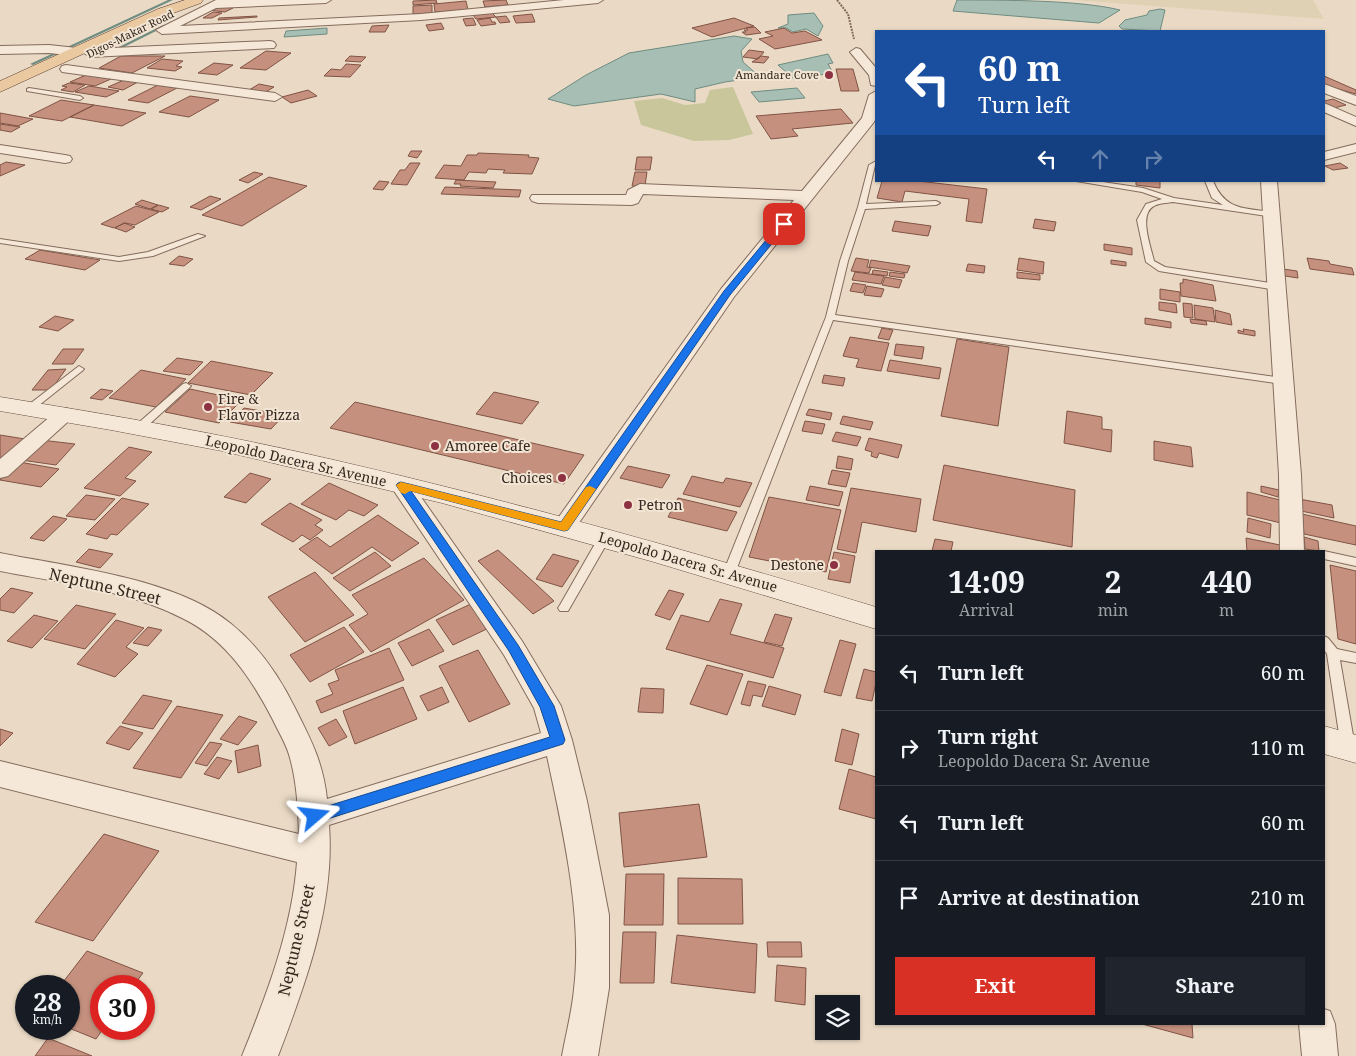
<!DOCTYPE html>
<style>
:root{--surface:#171b24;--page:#20242c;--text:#f1f3f6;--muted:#9ea1a6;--line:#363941;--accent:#d93025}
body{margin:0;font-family:"Noto Serif",serif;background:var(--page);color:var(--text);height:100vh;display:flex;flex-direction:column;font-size:19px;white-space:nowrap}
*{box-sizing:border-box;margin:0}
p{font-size:16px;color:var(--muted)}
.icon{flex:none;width:28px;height:28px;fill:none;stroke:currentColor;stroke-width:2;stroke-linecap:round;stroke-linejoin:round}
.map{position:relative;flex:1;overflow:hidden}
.panel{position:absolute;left:875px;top:550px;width:450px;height:475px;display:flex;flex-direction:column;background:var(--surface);border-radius:0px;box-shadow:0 1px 4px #0004}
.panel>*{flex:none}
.guide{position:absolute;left:875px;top:30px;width:450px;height:152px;border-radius:0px;box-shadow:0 1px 4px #0004;background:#1a4fa0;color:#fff;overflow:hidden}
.buttons{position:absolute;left:815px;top:995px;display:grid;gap:10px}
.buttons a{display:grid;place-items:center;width:45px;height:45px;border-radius:0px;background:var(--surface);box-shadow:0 1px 4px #0004;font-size:25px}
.speed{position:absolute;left:15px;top:975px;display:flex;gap:10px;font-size:25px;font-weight:700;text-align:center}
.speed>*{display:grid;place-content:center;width:65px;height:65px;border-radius:50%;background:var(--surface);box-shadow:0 1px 4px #0004;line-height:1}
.speed small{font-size:12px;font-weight:400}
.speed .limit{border:8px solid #d22;background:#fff;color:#111}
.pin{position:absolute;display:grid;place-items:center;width:42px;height:42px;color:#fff;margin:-21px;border-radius:10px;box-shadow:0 2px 8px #0006}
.me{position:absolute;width:55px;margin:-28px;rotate:73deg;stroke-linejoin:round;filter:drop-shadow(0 0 4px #0008)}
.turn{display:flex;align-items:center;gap:18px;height:105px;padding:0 20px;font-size:22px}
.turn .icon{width:65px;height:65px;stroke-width:2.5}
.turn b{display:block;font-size:35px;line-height:42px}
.lanes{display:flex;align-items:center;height:48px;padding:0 20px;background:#0003;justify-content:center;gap:25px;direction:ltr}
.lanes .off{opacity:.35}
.eta{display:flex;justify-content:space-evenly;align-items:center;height:85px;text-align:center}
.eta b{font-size:30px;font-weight:700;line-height:35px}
.action{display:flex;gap:10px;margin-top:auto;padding:10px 20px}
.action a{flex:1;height:58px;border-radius:0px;background:var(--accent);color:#fff;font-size:20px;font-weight:700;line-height:58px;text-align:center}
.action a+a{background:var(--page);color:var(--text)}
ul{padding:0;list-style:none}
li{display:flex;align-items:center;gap:15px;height:75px;padding:0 20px;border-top:1px solid var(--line)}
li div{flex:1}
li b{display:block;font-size:19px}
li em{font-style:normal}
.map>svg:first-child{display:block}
</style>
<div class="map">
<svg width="1356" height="1056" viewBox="0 0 1356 1056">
<rect width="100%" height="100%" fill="#eadac5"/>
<path fill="#dfd1b3" d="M1074 0H1313L1324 19Z"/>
<path fill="#c8c69a" d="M733 87 753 134 729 140 694 141 641 125 634 101 662 98 685 105 705 103 710 90Z"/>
<path fill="#a7beb4" stroke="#6e8c80" d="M957 0C1002 0 1080 0 1120 10L1099 23 953 11Z
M1160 9 1165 10 1160 31 1122 29 1119 26 1125 20 1147 15 1149 11Z
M814 13 823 26 818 36 806 29 793 32 786 28H778L788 24V15Z
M327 28V34L284 37 286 31Z
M734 36 752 39 741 51 743 62 760 77 725 82 695 89V102L661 94 574 106 548 99 586 75 629 53Z
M828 54 833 63 828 64 832 71 826 74 794 79 778 65Z
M797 88 805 98 759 102 751 92Z"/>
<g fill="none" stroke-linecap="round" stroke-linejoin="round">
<path fill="#6e8c80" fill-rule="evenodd" d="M168 0H173L68 49 65 48Z
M163 25 166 26 116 51 113 50Z
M58 51 61 52 33 65 30 64Z"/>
</g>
<path fill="#c5917e" stroke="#815345" d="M436 0 437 3 413 5V1Z
M506 0 508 5 485 7 483 1Z
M466 1 468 10 435 12 434 4Z
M432 5V13L413 14V6Z
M216 6 233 8 225 12 208 10Z
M213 12 222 13 212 18H203Z
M492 13 496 17 476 19 473 15Z
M532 14 535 22 516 23 513 16Z
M257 16V17L218 20 219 18Z
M506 16 510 22 500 23 496 17Z
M473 18 476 25 466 26 463 19Z
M490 18 492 22H495L496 24 481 26 477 20Z
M734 18 754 26 712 37 692 28Z
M441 23 444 29 429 31 426 25Z
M389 25 385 32H369L372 26Z
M755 27 761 33 746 35 742 32H746L744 30H748L746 28Z
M784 28 792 33 805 31 822 40 775 49 759 39 773 36 765 32Z
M749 50 764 52 758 59 743 57Z
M266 51 291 53 266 70 240 68Z
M121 56H165L132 73 99 68Z
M350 56 366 57 361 62 345 61Z
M761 56 769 57 764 63 752 62Z
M162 59 183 61 176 66 182 67 175 71 147 68Z
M214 63 233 65 217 75 198 73Z
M346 64 361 65 350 77 324 76 331 69 341 70Z
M836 69H853L859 91H841Z
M86 75 111 79 95 86 70 82Z
M1324 76 1356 90V94L1324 85Z
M124 80 138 82 123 90 108 87Z
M69 83 85 85 73 92 61 90 67 87 62 86Z
M259 84 274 87 264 93 249 90Z
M158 85 177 88 148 103 128 100Z
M89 86 119 91 106 97 75 92Z
M308 90 317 96 291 103 282 97Z
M190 96 219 100 189 117 159 112Z
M1333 99 1346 105 1334 108 1324 104V101Z
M61 100 94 105 62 121 29 116Z
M94 105 146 113 122 126 70 117Z
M841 109 853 123 792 129 798 136 771 139 756 116Z
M0 113 33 119 18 126 0 123Z
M0 124 20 127 11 132 0 130Z
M411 151H422L417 158 408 156Z
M478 153 529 155 528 157 539 158 532 174 503 173 505 170 488 169 486 173 469 172 464 180 435 178 444 165 461 166 467 155H477Z
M637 157H652L650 170H635Z
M6 162 25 165 0 176V165Z
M410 163H420L407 185 391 184 400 170H405Z
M1340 163 1348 168 1333 170 1325 166Z
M254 172 263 174 248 183 239 180Z
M635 172H647L645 186H632Z
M269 177 307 186 242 226 202 215Z
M456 180 496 182 493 188 460 186 461 184H454Z
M379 181 389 182 383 190 373 189Z
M882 181H918L987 189 982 223 966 221 969 199 905 191 902 202 877 198Z
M1136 181H1160V188L1136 185Z
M445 187 521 190 519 197 441 194Z
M210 196 221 199 201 210 190 207Z
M142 200 158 205 150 209 135 204Z
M159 205 169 208 162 212 151 209Z
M136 206 159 212 135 225 125 223 114 228 101 224Z
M1035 219 1056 222 1054 231 1033 228Z
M895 221 931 226 928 236 892 231Z
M124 223 135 227 126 232 115 228Z
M1104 244 1132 248V255L1104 250Z
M40 250 100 260 85 270 25 259Z
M179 256 193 259 184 266 169 264Z
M856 258 869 260 867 267 871 268 869 273 851 271Z
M1019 258 1044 262 1043 274 1017 270Z
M1307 258 1329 261 1330 264 1352 268 1354 275 1310 269Z
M871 260 910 266 907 273 869 267Z
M1111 260 1126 262V266L1111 264Z
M968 264 985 266 984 273 966 271Z
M1283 269 1297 271 1298 278 1285 276Z
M873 270 888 272 887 276 872 274Z
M855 272 884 276 881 284 852 280Z
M890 272 905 274 904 278 889 276Z
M1017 272 1040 275V280L1017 278Z
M885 277 902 280 899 288 882 285Z
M1183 279 1213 285 1216 301 1181 296 1180 283H1183Z
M853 283 866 285 863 293 850 291Z
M867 286 884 289 881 297 864 295Z
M1160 289 1180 292V302L1160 299Z
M1159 302 1176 304 1177 313 1159 310Z
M1183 303 1192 304 1193 318 1184 317Z
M1194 305 1213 308 1215 322 1195 319Z
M1215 310 1230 314 1232 325 1216 322Z
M55 316 74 320 58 331 39 327Z
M1145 318 1171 322V328L1145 324Z
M1190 319 1206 321 1207 325 1191 323Z
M882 328 893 330 889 340 878 338Z
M1243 329 1255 331V336L1238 333V330L1244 332Z
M850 337 889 343 881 371 856 367 859 359 843 356Z
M957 339 1009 347 998 426 941 416Z
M896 344 924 347 922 359 894 355Z
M63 349H84L73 364H52Z
M177 358 203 362 190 375 163 371Z
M890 360 941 368 939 379 887 371Z
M211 361 273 373 251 395 188 383Z
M66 369 51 390H32L48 370Z
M141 370 186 379 156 407 109 398Z
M824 375 845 378 843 386 822 383Z
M101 389 113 391 102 400 90 398Z
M190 389 242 400 219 423 165 412Z
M494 392 539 402 522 424 476 414Z
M355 402 584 455 564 484 330 428Z
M244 408 284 415 271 429 230 422Z
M809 409 832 413 830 420 806 415Z
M1067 411 1102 417V429L1112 430 1111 452 1064 443Z
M843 416 873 422 870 430 840 424Z
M805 421 825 424 822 434 802 431Z
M836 432 861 437 857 446 832 441Z
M0 435 25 439 0 461Z
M869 438 902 445 898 458 879 453 877 458 871 456 872 452 865 450Z
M41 440 75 444 56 465 21 460Z
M1154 441 1191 447 1193 467 1154 460Z
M129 447 152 452 125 478 136 481 120 496 84 488Z
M838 456 853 459 851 470 836 468Z
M19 462 59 469 41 487 0 480Z
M944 465 1075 490 1072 547 933 520Z
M628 466 670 475 662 488 620 478Z
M832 470 850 473 846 487 828 484Z
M250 473 271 479 246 503 224 497Z
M692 476 723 483 726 478 752 483 740 507 683 494Z
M329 483 378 505 364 516 349 510 336 520 301 504Z
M810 486 843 492 839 506 806 500Z
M1261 486 1279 490 1278 497 1261 492Z
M851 488 921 499 916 532 862 522 856 553 837 549Z
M1247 492 1280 500 1281 523 1247 515Z
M86 495 115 499 95 520 66 516Z
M769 497 841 510 826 572 749 557Z
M122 498 149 504 117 535 111 534 107 539 86 534Z
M678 498 737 512 727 531 668 517Z
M1299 499 1332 505 1334 518 1301 511Z
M290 503 322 520 315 525 323 530 310 540 302 535 293 542 261 524Z
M1302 514 1356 526V545L1304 534Z
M378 515 419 543 392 561 372 547 332 574 299 549 317 537 330 547Z
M53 516 67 519 44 541 30 538Z
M1248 518 1271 524 1270 538 1247 532Z
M1304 537 1318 541 1319 551 1305 549Z
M1246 538 1280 545V551H1247Z
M935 539 953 542 951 551H932Z
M89 549 113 554 100 568 76 562Z
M498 550 537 585 554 601 533 614 478 561Z
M375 552 391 566 350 591 333 578Z
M834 552 855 556 850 583 828 579Z
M553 554 579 561 562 587 536 579Z
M424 558 464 600 371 652 349 625 368 614 352 595Z
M1330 565 1356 571V644L1338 639Z
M315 572 354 615 305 642 268 597Z
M11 588 33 593 14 613 0 610V599Z
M669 590 684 594 670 620 655 615Z
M720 599 742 604 730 634 784 648 773 678 666 649 681 615 709 622Z
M473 603 491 627 453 645 436 620Z
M76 605 116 614 85 649 44 639Z
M775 614 792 618 782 646 764 642Z
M34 615 58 621 32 648 7 641Z
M116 620 144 628 126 647 138 654 115 677 77 664Z
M148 627 162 630 148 646 133 643Z
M344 627 364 652 310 682 290 655Z
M429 629 444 651 412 666 398 643Z
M840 640 856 644 841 696 824 692Z
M389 648 404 680 321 713 316 701 333 694 328 684 339 680 335 670Z
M478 650 510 704 469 722 439 666Z
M707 665 743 674 727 715 690 704Z
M864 669 876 672V683L872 701 856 698Z
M748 681 766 685 762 697 753 695 750 706 741 704Z
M769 686 801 695 795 715 762 706Z
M403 687 417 719 355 744 343 711Z
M442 687 449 702 428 711 420 696Z
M641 688 664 689 663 713 638 712Z
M143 695 172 701 153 729 122 723Z
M177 706 223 715 181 778 133 768Z
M239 716 257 722 238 745 220 739Z
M336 719 347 737 329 746 318 728Z
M120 726 143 733 129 750 106 743Z
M0 729 13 733 0 746Z
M842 729 859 734 852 765 835 761Z
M210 742 222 744 207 766 195 763Z
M258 745 261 766 238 773 235 751Z
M217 757 232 761 219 779 204 774Z
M849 769 876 777V819L839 809Z
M699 804 707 857 624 867 619 813Z
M104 834 159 851 93 941 35 922Z
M626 874H664L663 925H624Z
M678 878 742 879 743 924H678Z
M623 932H656L654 983H620Z
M677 935 757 944 755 993 671 983Z
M767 942H801L802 957H768Z
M87 951 143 973 133 986H101V1029H103L96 1039 69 1028V986H60Z
M777 965 806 968 805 1005 775 1001Z
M1142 1024H1192L1193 1038Z
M48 1038 92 1056H35Z"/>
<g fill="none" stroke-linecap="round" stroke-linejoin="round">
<g stroke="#846c5d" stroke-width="2">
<path id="service" d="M29 88 80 96 83 98 80 100 27 91V89Z
M876 161 866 204 936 201 940 203 936 205 865 209 848 261 835 315 1283 378 1288 381 1283 384 833 320 735 573 733 576H725L723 573 826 317 840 261 858 207 869 165Z
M1076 181H1096L1143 188 1174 198 1223 205 1212 198 1205 181H1213C1226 213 1247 207 1276 213V217H1273L1173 202C1167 203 1159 203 1154 206 1138 214 1151 247 1154 261L1165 267 1277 284 1281 287 1277 290 1159 271 1146 262 1137 220 1146 204 1162 199 1142 192Z
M198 234 205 236 153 256 119 261 0 243V239L119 257 148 252Z
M79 366 84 369 82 371 33 410H27L25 408 27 406Z
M186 383 191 386 189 388 144 429H136L135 427 136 425 183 384Z
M604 534 610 538 568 611H560L558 608 560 605 600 535Z
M1323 551H1324L1356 558V566L1324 559Z
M1324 636 1328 638 1337 649 1356 653V663L1340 660 1355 747 1353 751 1348 753 1343 751 1341 747 1327 654 1324 650Z"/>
</g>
<g stroke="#846c5d" stroke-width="2">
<path id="minor" d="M216 0H331L326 3 216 8 180 26 421 14 564 0H603L598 3 421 20 162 34 156 30Z
M270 41 274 42 276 45 274 48 90 57 84 53 90 49Z
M49 45 77 48 83 52 77 56 49 53 0 54V46Z
M856 48 860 49 876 68V86L871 85 869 75 850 52Z
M66 65 275 93 282 97 275 101 62 72 60 69 62 66Z
M1324 84 1356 96V105L1324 93Z
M876 91V118L874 122 734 297 572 533 564 535 556 533 552 527 556 521 721 289 794 200 643 194 638 203 632 205 538 203 532 201 530 198 532 195H626L628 190 640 184 802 191 862 118 869 95Z
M1324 103 1356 117V126L1324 112Z
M1356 144V152L1324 160V152Z
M0 145 65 155 70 156 72 159 70 162 65 163 0 153Z
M1261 181H1277L1301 475 1304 551H1280L1279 475Z
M65 408 72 410 75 414 72 418 8 476 0 478V459L58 410Z
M401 478 409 480 522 641 561 706 572 740 587 801 609 915V988L598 1056H562C566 1034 572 1011 574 989 583 916 562 827 547 756L329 825C335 904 306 983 278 1056H242C267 994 292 929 297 862L0 787V761L299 834C298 809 297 783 290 758 287 745 279 733 273 720 252 679 226 640 184 619 128 590 61 583 0 571V553C69 567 175 578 230 623 259 646 280 677 296 710 312 742 323 763 327 799L541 733 534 708 504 655 390 485 393 480Z
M1324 1009 1330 1011 1335 1024 1338 1056H1302L1299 1024H1324Z"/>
</g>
<g stroke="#664d40" stroke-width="1">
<path id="secondary" d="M0 397C112 415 223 434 334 460 517 502 697 553 876 607V629L654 562 442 503 222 451 111 430 0 411Z
M1324 726 1356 735V763L1324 754Z"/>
</g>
<g stroke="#523b31" stroke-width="1">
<path id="primary" d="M185 0H203L201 3 168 15 0 92V81L158 9Z"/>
</g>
<path stroke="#846c5d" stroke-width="2" stroke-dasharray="2 1" stroke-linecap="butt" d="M837 0 848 14 854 39"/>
<use href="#service" fill="#f6e8d8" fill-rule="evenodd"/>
<use href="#minor" fill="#f6e8d8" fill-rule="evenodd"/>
<use href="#secondary" fill="#f6e8d8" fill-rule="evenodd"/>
<use href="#primary" fill="#eac8a0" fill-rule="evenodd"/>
</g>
<path fill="#1a73e8" stroke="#114b97" d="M781 222 788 224 730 295 568 530 564 531 411 491 518 645 554 706 565 740 563 744 315 823 310 821 308 816 310 812 315 810 550 737 540 707 509 651 398 488 396 485 398 483 401 482 561 522 724 291Z"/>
<path fill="#f59e0b" d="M401 482 561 522 586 487 590 486 596 489 568 530 564 531 410 491 405 494 401 493 396 485Z"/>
<g fill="#8e3241" stroke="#f2e5d4" stroke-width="2">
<circle cx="829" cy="75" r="5"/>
<circle cx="208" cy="407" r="5"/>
<circle cx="435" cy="446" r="5"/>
<circle cx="562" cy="478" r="5"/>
<circle cx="628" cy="505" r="5"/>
<circle cx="834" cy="565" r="5"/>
</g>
<g text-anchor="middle" stroke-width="4" stroke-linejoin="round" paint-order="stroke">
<g font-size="11" fill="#35271f" stroke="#f2e5d4">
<text transform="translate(130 34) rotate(-26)" y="4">Digos-Makar Road</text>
</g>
<g font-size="11" fill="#35271f" stroke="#f2e5d4" text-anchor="end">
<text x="819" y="79">Amandare Cove</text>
</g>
<g font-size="14" fill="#35271f" stroke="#f2e5d4" text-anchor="start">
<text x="218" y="404">Fire &amp;<tspan x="218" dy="16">Flavor Pizza</tspan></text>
<text x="445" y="451">Amoree Cafe</text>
<text x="552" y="483" text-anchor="end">Choices</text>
<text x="638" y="510">Petron</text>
<text x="824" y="570" text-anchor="end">Destone</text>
</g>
<g font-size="14" fill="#35271f" stroke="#f2e5d4">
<text transform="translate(296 461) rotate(13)" y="5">Leopoldo Dacera Sr. Avenue</text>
<text transform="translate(688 562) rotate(16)" y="5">Leopoldo Dacera Sr. Avenue</text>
</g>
<g font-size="16" fill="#35271f" stroke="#f2e5d4">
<text transform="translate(105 586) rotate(13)" y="6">Neptune Street</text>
<text transform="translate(296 940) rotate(-77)" y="6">Neptune Street</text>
</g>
</g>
</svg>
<div class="buttons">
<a><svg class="icon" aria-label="layers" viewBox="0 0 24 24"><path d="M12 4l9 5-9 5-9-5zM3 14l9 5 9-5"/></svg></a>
</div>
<div class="speed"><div>28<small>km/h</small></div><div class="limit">30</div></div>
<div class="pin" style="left:784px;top:224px;background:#d93025"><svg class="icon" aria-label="arrive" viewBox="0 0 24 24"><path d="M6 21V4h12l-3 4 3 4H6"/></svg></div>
<svg class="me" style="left:315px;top:816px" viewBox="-20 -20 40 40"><path d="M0-17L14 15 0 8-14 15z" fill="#1a73e8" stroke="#fff" stroke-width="4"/></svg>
<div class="guide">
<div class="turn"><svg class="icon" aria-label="left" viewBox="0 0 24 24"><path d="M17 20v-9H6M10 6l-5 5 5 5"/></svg><div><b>60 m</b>Turn left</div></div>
<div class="lanes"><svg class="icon" aria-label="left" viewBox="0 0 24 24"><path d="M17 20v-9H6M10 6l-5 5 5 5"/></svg><svg class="icon off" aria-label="ahead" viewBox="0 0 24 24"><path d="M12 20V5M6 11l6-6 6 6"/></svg><svg class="icon off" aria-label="right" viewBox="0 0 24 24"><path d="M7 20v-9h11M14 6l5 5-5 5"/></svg></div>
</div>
<section class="panel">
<div class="eta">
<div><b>14:09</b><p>Arrival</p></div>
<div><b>2</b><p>min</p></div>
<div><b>440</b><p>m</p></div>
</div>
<ul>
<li><svg class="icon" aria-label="left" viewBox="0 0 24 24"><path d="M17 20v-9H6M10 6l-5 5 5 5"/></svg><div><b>Turn left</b></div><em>60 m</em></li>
<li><svg class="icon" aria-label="right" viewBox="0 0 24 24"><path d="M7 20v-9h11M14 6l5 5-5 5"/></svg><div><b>Turn right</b><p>Leopoldo Dacera Sr. Avenue</p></div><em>110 m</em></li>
<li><svg class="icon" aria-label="left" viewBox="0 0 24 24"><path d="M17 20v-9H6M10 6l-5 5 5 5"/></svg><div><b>Turn left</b></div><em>60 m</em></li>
<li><svg class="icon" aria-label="arrive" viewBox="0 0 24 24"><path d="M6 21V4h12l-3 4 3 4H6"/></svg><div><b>Arrive at destination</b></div><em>210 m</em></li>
</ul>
<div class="action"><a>Exit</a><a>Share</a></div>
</section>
</div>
